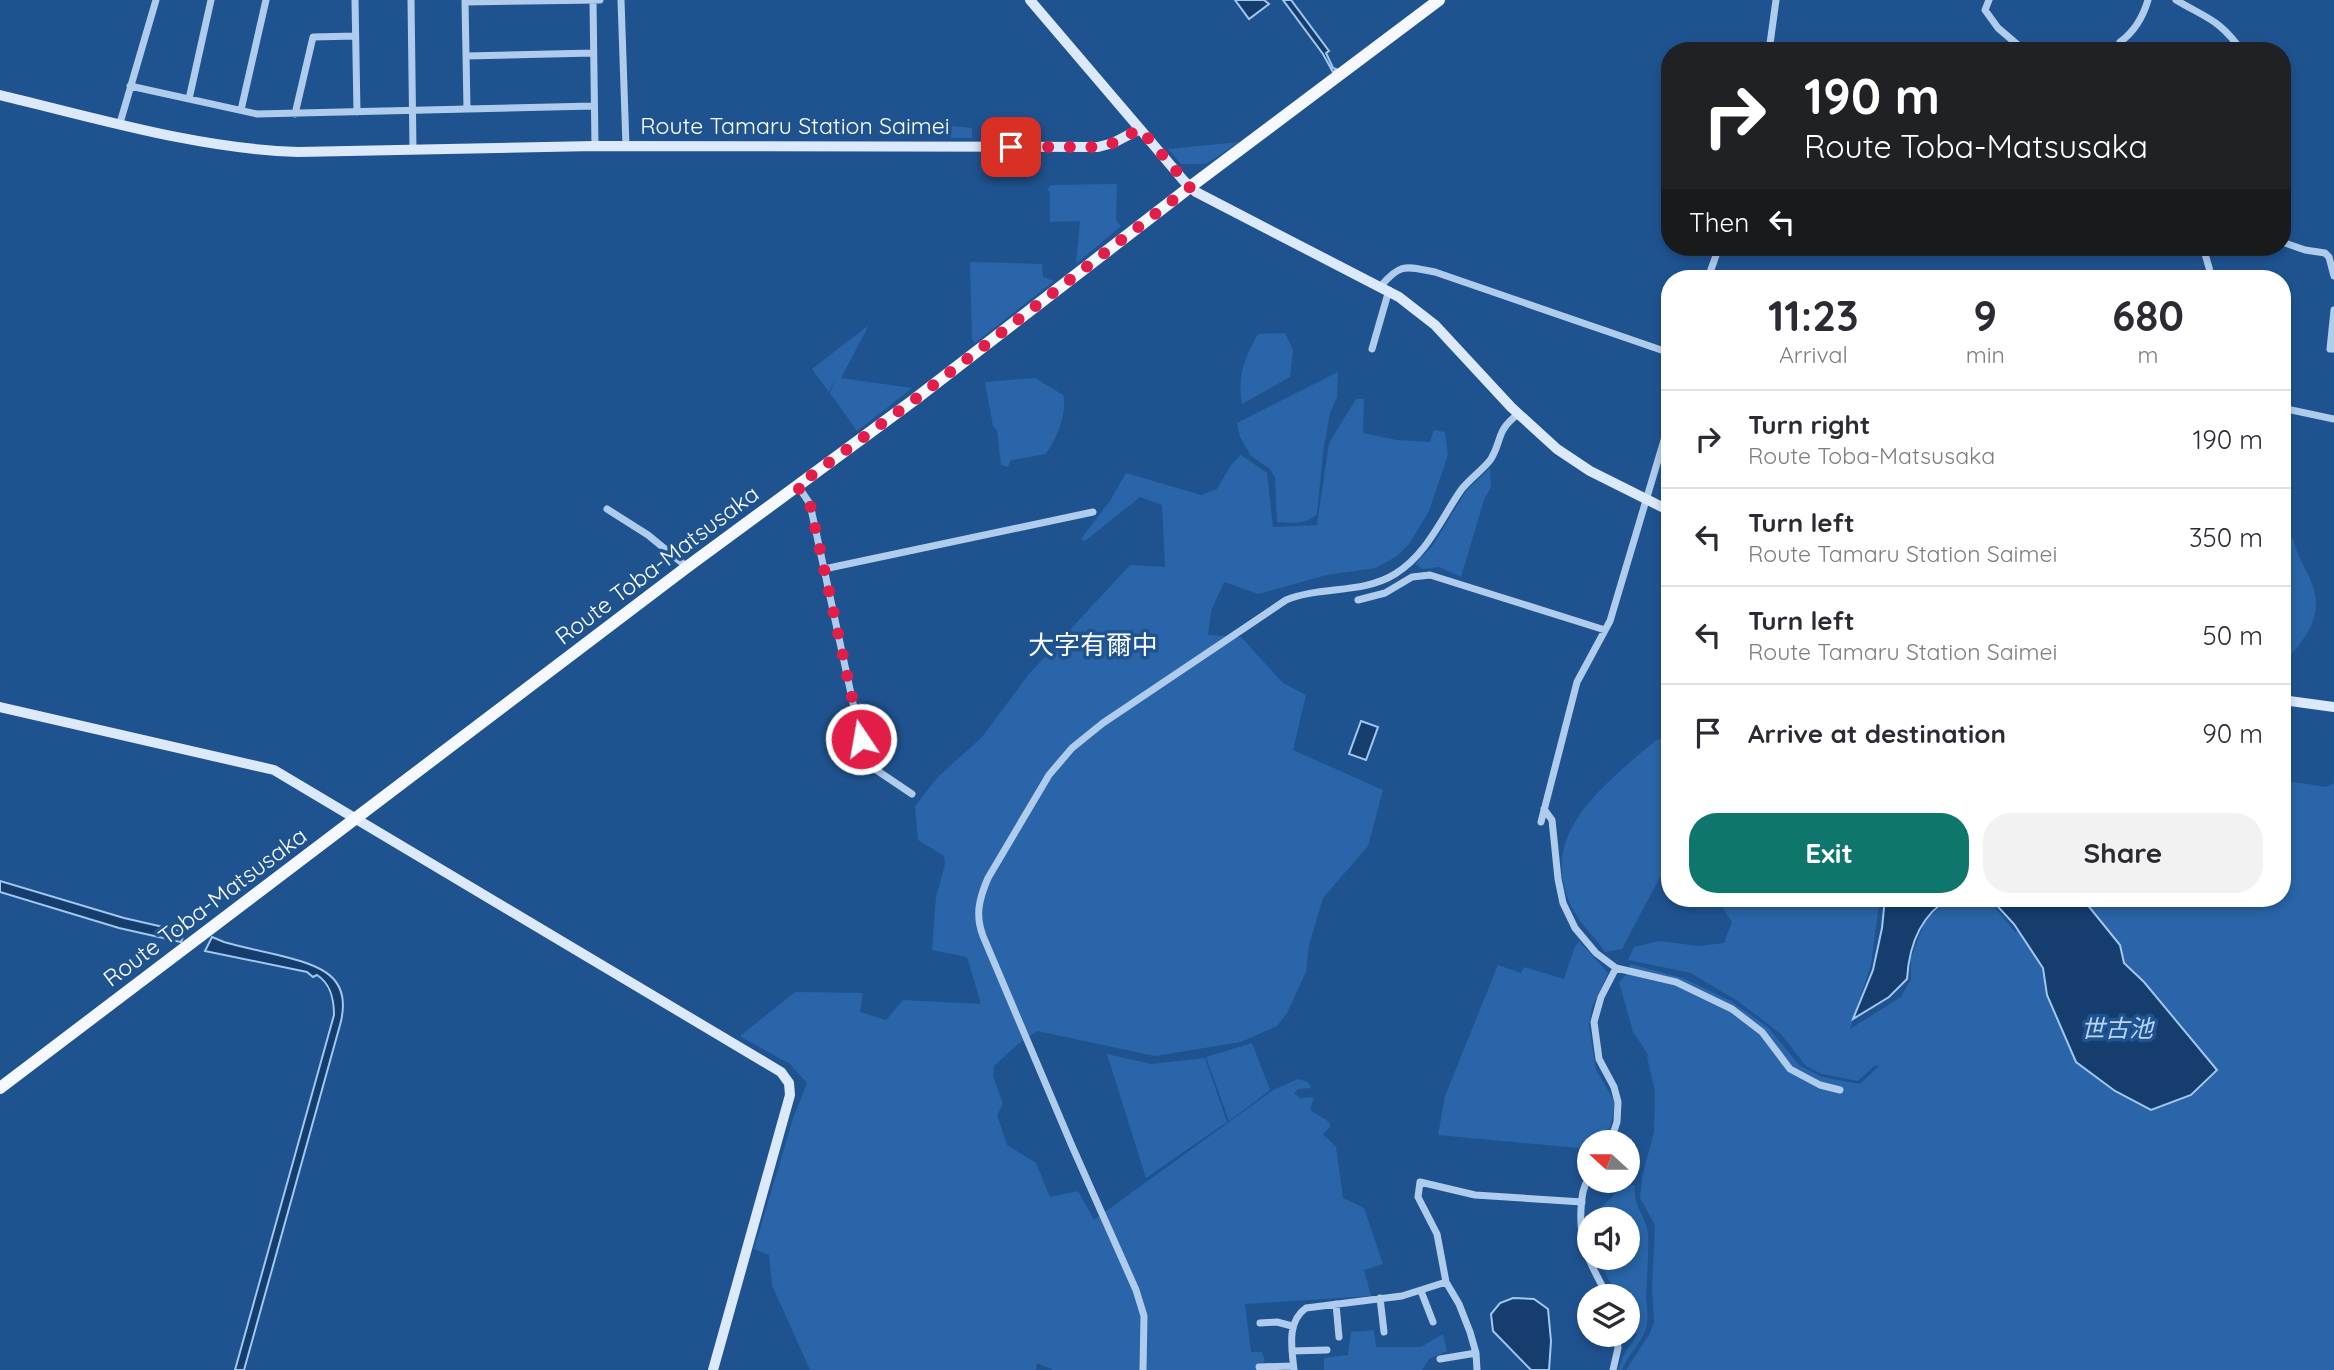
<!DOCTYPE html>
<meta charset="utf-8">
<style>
:root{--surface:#fff;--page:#f2f2f3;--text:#2b2b33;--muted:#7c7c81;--line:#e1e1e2;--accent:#0f766e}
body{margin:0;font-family:Quicksand,"Noto Sans JP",sans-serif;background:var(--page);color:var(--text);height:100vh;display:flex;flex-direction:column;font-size:26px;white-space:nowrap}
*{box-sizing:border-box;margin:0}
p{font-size:23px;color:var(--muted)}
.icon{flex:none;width:38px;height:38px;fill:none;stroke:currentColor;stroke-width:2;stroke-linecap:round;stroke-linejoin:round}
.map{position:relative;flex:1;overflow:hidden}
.drawer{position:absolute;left:1661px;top:270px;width:630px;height:637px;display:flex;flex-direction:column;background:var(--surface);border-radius:28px;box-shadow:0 4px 10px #0003}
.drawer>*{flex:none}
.banner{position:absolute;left:1661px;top:42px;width:630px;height:214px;border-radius:28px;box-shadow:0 4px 10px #0003;background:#202124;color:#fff;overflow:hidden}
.needle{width:46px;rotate:291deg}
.tools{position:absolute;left:1577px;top:1130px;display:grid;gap:14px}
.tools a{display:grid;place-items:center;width:63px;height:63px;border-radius:50%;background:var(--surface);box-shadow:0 4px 10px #0003;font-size:35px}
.pin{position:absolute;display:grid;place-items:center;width:60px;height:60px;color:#fff;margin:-30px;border-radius:14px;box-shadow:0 4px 10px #0006}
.me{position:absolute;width:77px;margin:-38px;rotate:348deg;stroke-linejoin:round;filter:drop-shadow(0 0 5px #0008)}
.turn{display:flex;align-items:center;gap:24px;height:147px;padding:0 28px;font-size:32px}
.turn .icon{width:91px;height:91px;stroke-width:2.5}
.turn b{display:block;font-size:49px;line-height:60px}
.then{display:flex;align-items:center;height:66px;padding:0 28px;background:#0003;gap:14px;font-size:26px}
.eta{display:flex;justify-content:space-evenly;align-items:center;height:119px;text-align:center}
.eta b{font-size:42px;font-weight:700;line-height:49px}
.button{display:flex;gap:14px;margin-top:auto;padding:14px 28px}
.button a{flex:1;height:80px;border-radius:28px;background:var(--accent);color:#fff;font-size:28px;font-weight:700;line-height:80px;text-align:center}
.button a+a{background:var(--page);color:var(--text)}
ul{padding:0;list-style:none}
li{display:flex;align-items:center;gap:21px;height:98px;padding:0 28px;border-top:2px solid var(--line)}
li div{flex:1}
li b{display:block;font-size:26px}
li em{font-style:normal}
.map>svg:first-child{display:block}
</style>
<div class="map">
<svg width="2334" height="1370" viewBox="0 0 2334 1370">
<rect width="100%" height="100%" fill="#1f5390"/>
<path fill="#2965a8" d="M952 126 972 128V138H951Z
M1239 142 1206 164H1181L1168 149Z
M1117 184 1116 220 1121 226 1076 264 1080 221 1050 222V192L1047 190 1051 185Z
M970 262 1042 264 1043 277 1054 281 975 343 972 339Z
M869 325 841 378 912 388 857 431 830 393 837 377 829 392 812 369Z
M1285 333 1293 350 1290 377 1242 404C1237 376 1245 357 1258 334Z
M1338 372 1337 397 1330 413 1323 452 1317 514C1304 525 1293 523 1277 522L1275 478 1270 469 1251 456 1240 437 1237 423Z
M1035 378 1063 395C1068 412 1056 440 1046 454L1011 460 1008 467 1001 465 997 430 993 426 985 382Z
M1356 399H1364L1363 433 1397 440 1430 442 1434 430 1445 432 1448 455 1429 511 1409 544 1397 556 1376 568 1327 575 1258 594 1224 582 1211 611 1208 635 1241 637 1283 683 1306 695 1293 750 1383 790 1368 846 1323 898 1309 945 1306 972 1287 1013 1277 1026 1241 1042 1155 1056 1037 1031 1017 1045 994 1066 993 1076 1003 1104 997 1115 1007 1145 1036 1163 1050 1197 1078 1191 1094 1220 1273 1090 1298 1079 1308 1082 1311 1088 1298 1089 1294 1094 1301 1098 1314 1097 1310 1110 1329 1122 1330 1127 1323 1134 1336 1147 1343 1198 1364 1208 1383 1264 1364 1270 1371 1296 1245 1304 1251 1352H1262L1265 1361 1255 1367 1258 1370H1054L1037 1363 1036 1370H810L772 1285 769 1255 754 1249 793 1119 807 1083 790 1064 740 1036 795 992 863 993 860 1012 886 1020 903 1000 981 1004 967 957 932 950 936 897 945 864 944 856 918 840 915 806 938 777 982 737 1029 674 1130 565 1165 567 1162 505 1140 497 1085 541 1081 539 1110 501 1126 473 1201 495 1217 489 1231 465 1241 455 1267 473 1273 527 1317 525 1329 443Z
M1490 468 1491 487 1484 500 1461 577 1439 567 1423 569 1415 564 1433 545 1466 491Z
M2293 538C2297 558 2306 567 2312 584 2325 618 2303 641 2282 665V540Z
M1669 736V860L1622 949 1605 952C1596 938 1584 928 1575 913 1531 836 1605 785 1656 740Z
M2282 780 2326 787 2334 783V1370H1626L1649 1335 1654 1323 1652 1286 1655 1225 1640 1198 1642 1177 1654 1132 1655 1091 1647 1057 1649 1056 1633 1032 1619 982 1628 973 1630 964 1683 978 1729 1000 1768 1027 1799 1065 1822 1077 1860 1084 1879 1066 1875 1065 1858 1081 1822 1074 1806 1066 1781 1034 1739 1002 1691 973 1628 960 1634 947 1659 941 1699 946 1724 943 1732 922 1716 898H1880L1871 964 1850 1029 1901 997 1911 979V958L1925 921 1947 901 1961 898H1987L2015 932 2061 898H2282Z
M1579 941 1608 973 1592 1007 1589 1025 1596 1070 1615 1102 1612 1120 1605 1143H1589V1149L1438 1135 1445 1096 1498 965 1521 973 1524 967 1564 979 1574 949Z
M1252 1043 1270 1090 1229 1121 1206 1057Z
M1107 1054 1151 1064 1205 1058 1227 1122 1146 1178Z
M1624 1185H1635C1632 1206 1647 1216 1648 1236 1649 1255 1647 1276 1646 1296 1646 1304 1649 1314 1647 1323 1645 1340 1628 1354 1622 1370H1618L1623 1356 1637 1335 1633 1324 1628 1321V1297H1619L1606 1275 1600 1258H1628V1220H1593C1597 1209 1615 1195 1624 1185Z
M1374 1330 1376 1347H1421L1443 1334 1447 1351 1429 1359 1422 1370H1324V1358L1348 1355 1351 1332Z"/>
<path fill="#153d6e" stroke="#a2c7ee" stroke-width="2" d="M1235 0H1264L1269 4 1249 19Z
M1283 0H1291L1329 51 1326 53 1333 68 1336 69 1333 72 1323 54Z
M1361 721 1378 727 1366 760 1349 754Z
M0 881 124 918 185 932 181 942 119 928 0 892Z
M1885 898H1950C1920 915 1909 946 1907 979L1889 997 1853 1019 1873 970 1882 928Z
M1990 898H2082L2120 945 2124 963 2144 982 2217 1070 2191 1095 2151 1110 2115 1091 2076 1062 2047 995 2043 968 2014 924Z
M212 937 224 942C242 947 260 951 278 955 317 965 354 974 340 1025L244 1370H235L334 1015C334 999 331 984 317 975L313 977 307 972 205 951Z
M1513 1298 1534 1299 1548 1309 1551 1341 1549 1370H1531L1493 1331 1491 1314 1500 1303Z"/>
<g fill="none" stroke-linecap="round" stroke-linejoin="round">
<path stroke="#afcced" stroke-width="7" d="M355 0 357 112
M411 0 413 150
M621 0 626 146
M1989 0 1985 10 1998 28 2025 51
M2176 0C2208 19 2219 19 2242 51
M465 1 467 109
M593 1 595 146
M465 2 600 0
M2120 42C2134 32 2143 17 2148 0
M1769 51 1776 0
M466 56 593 53
M130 86 257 114 594 106
M189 99 211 0
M241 110 266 0
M295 114 313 37 355 36
M120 123 156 0
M2282 242 2305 250 2325 253 2329 257 2334 276
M2203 247 2212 278
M1708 278 1719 247
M1381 286C1401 262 1407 267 1435 272L1670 353
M2334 310 2330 349H2334
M1372 349 1389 290
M2282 408 2334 419
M798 486 810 504 866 763 912 794
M607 509 648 535 687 567
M824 569 1093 512
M1358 600 1385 593 1412 577 1430 575 1605 630
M1544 809 1552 820 1558 879 1563 903 1575 928 1596 953 1616 968 1676 982 1732 1009 1762 1032 1790 1069 1820 1085 1840 1090
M1541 822 1577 682 1610 621 1670 420
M1610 1143 1617 1122 1618 1102 1614 1087 1599 1059 1594 1022 1601 997 1616 968
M1589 1178C1582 1188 1582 1198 1581 1209 1579 1248 1591 1264 1608 1297
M1421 1291 1433 1322
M1380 1298 1384 1332
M1336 1304 1339 1337
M1260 1323 1277 1322 1292 1326
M1292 1351 1327 1350
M1440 1359 1476 1353
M1259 1367 1293 1366
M1143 1370 1144 1316 1136 1290 1072 1146 983 936C975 915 979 899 988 878L1049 775 1072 748 1103 723 1286 600C1320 586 1363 594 1395 574 1427 554 1441 519 1461 490 1470 478 1483 470 1491 459 1503 439 1495 432 1518 414
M1294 1370C1292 1349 1286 1322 1306 1308L1402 1296 1446 1282
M1477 1370 1476 1353 1470 1332 1459 1304 1446 1282 1437 1234 1418 1197 1420 1182 1475 1195 1582 1202
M1613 1370 1618 1348 1617 1335"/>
<path stroke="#dbe9fa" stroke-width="10" d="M1030 0 1140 129
M0 95C96 118 199 149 298 152L595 146 1098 147 1113 143 1140 129 1184 181 1196 192 1399 297 1435 325 1511 407 1557 449 1590 471 1670 511
M2282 700 2334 707
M0 707 274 770 781 1072 789 1083 790 1095 713 1370"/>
<path stroke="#f5f9ff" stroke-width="12" d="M0 1088 687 567 914 400 1190 187 1439 0"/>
</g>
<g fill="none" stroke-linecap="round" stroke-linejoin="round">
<path stroke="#e11d48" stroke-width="12" stroke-dasharray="0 21.6" d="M861 739 810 504 797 486 914 400 1190 187 1140 129 1113 143 1098 147H1011"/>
</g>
<g text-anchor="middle" stroke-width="7" stroke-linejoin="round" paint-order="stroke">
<g font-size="23" fill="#fff" stroke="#1f5390">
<text x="795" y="134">Route Tamaru Station Saimei</text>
<text transform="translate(657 565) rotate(-37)" y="8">Route Toba-Matsusaka</text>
<text transform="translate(205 907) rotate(-37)" y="8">Route Toba-Matsusaka</text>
</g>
<g font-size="24" font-style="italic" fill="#bbd6f4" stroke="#1f5390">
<text x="2117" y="1037">世古池</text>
</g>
<g font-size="26" fill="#fff" stroke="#1f5390">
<text x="1093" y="654">大字有爾中</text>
</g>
</g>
</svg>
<div class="tools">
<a><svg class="needle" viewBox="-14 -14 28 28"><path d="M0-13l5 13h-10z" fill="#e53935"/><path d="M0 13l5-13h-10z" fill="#7c7c81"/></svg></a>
<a><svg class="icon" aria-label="sound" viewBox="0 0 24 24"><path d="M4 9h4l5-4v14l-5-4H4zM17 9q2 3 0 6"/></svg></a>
<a><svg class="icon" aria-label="layers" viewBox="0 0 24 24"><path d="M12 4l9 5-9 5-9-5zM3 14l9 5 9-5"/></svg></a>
</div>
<div class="pin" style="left:1011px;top:147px;background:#d93025"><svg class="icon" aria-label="arrive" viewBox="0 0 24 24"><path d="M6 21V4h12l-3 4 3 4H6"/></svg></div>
<svg class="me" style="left:861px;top:739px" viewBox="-20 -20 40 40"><circle r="17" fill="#e11d48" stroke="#fff" stroke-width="3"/><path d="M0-11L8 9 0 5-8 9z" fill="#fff"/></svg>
<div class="banner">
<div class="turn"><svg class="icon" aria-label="right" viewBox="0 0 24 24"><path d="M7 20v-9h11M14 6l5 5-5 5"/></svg><div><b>190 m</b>Route Toba-Matsusaka</div></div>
<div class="then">Then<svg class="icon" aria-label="left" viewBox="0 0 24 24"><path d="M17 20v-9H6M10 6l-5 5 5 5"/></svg></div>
</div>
<section class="drawer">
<div class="eta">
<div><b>11:23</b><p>Arrival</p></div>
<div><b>9</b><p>min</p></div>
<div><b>680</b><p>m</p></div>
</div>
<ul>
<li><svg class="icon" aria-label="right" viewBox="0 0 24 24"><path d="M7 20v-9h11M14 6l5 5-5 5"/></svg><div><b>Turn right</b><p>Route Toba-Matsusaka</p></div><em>190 m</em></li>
<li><svg class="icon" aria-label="left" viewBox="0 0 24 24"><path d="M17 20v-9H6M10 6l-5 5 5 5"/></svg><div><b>Turn left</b><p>Route Tamaru Station Saimei</p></div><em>350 m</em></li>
<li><svg class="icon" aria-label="left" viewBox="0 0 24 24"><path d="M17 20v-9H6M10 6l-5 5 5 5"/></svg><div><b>Turn left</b><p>Route Tamaru Station Saimei</p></div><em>50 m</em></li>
<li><svg class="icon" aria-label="arrive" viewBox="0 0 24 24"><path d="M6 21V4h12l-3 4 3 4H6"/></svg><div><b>Arrive at destination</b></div><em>90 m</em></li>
</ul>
<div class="button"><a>Exit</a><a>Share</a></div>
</section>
</div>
